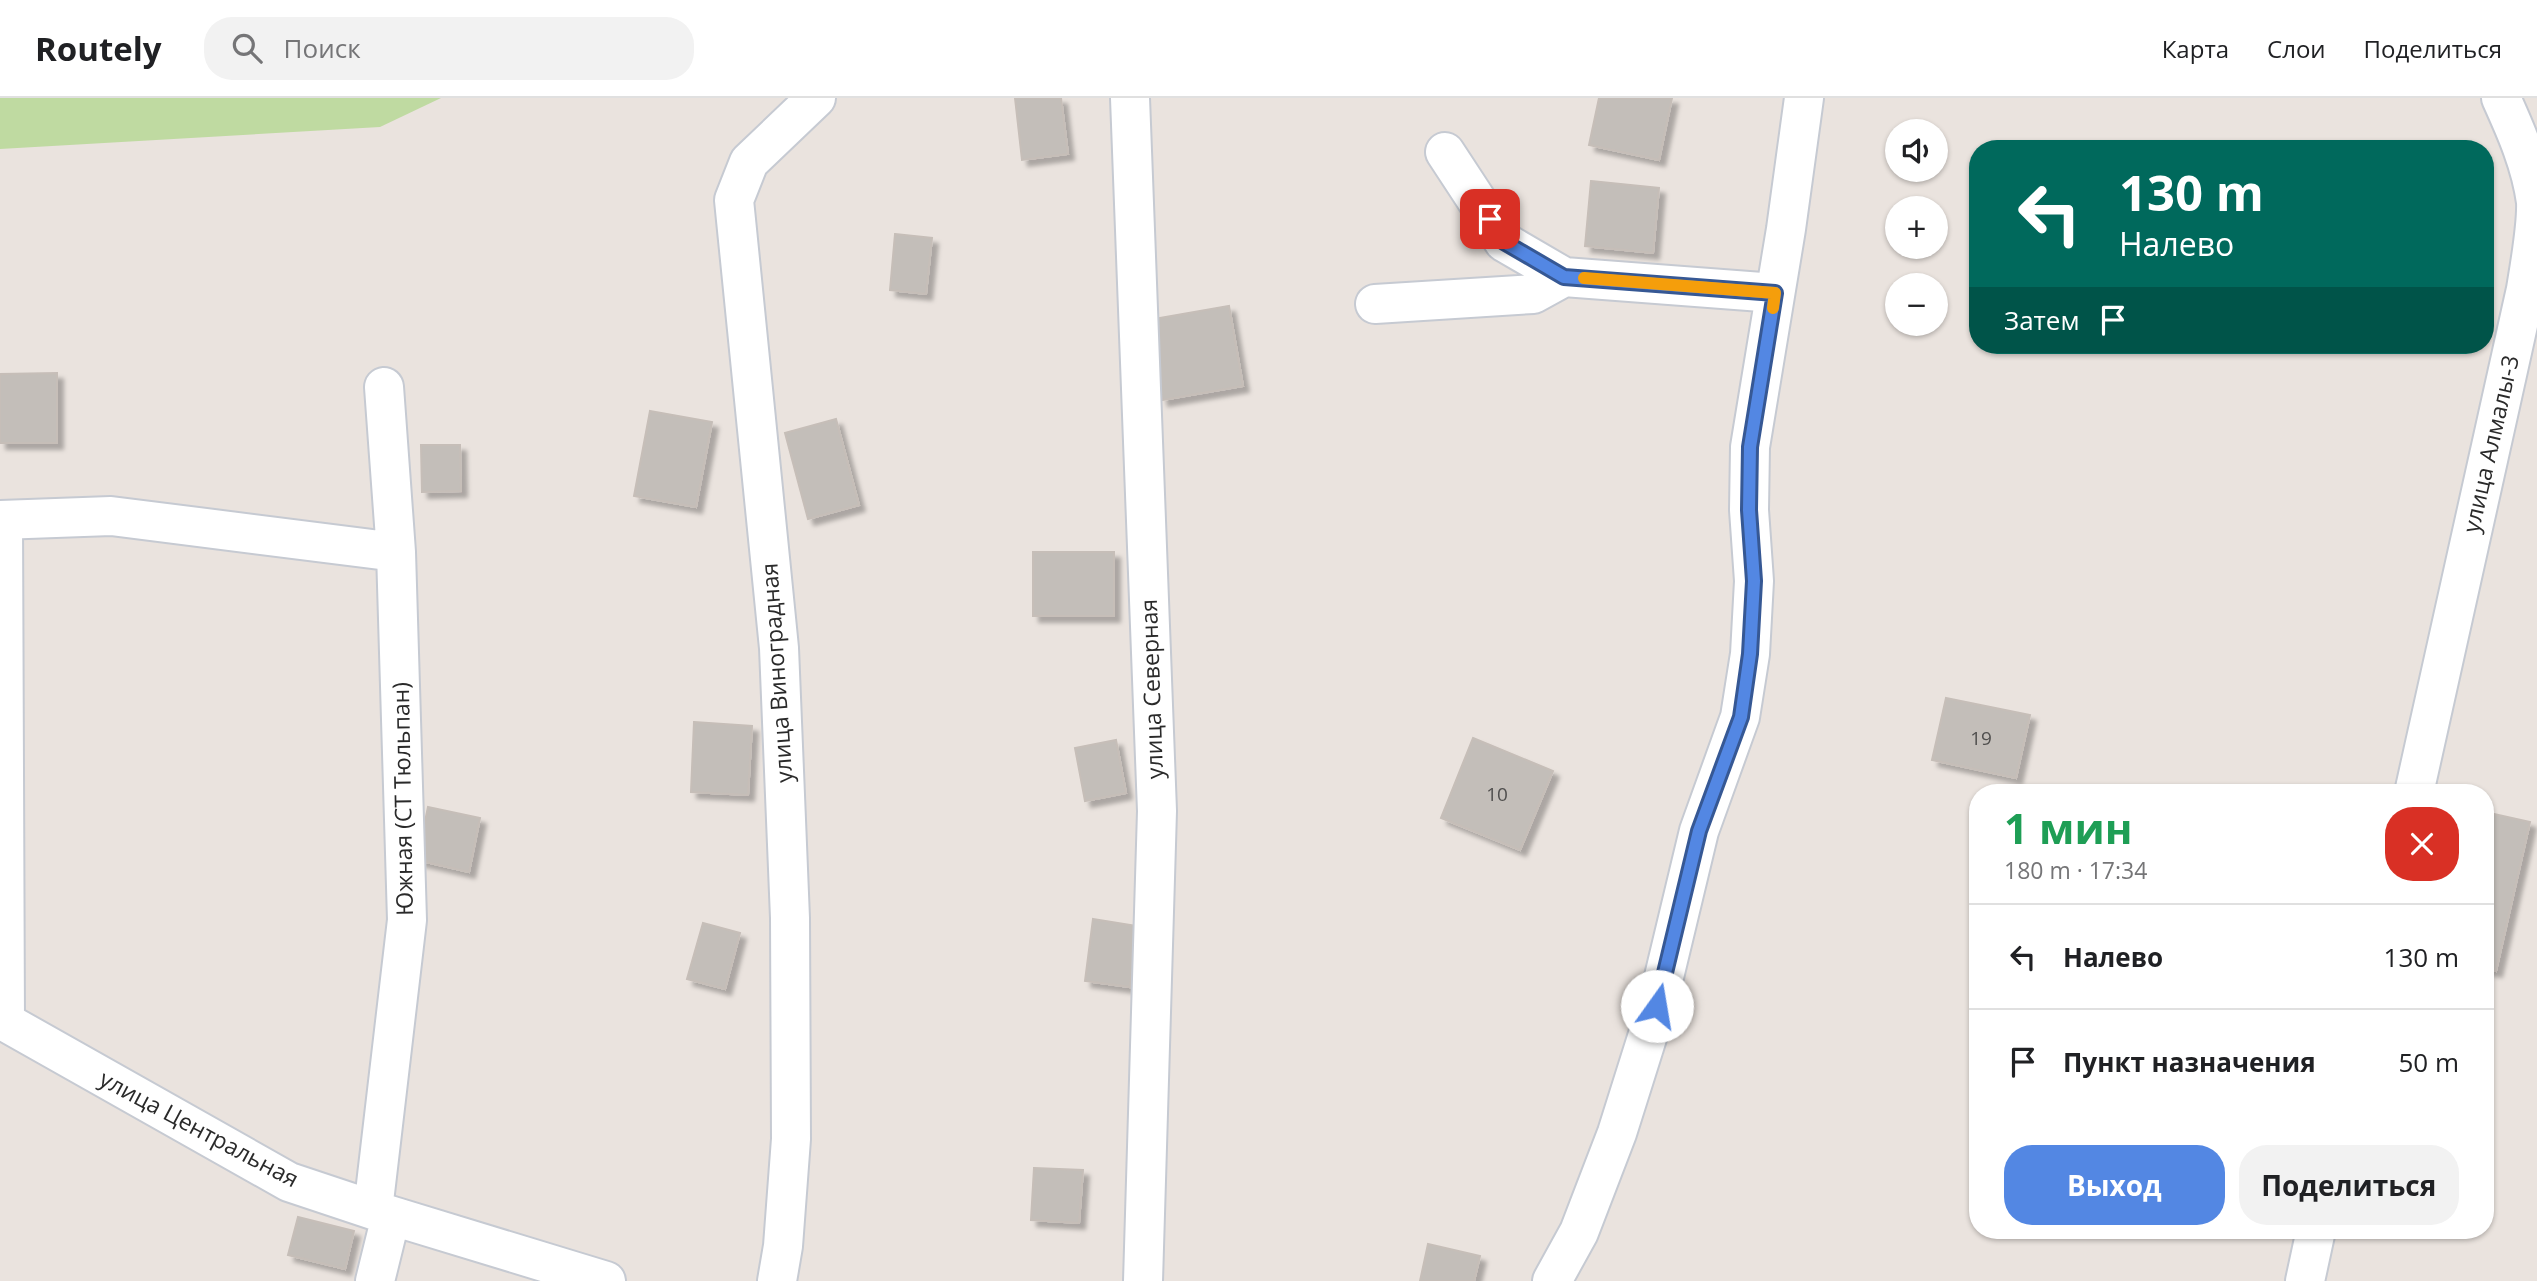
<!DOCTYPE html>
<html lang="ru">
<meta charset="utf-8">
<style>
:root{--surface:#fff;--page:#f2f2f2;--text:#202124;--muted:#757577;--line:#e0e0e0;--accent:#5387e3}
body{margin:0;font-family:"Open Sans",sans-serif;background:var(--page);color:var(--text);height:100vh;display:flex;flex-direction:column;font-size:26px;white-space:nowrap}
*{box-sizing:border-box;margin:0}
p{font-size:23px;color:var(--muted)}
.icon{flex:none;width:38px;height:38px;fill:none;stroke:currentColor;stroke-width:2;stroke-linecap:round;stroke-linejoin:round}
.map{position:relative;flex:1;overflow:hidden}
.panel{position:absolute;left:1969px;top:686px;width:525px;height:455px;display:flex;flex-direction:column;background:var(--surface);border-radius:28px;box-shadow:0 2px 5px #0004}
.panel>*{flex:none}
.banner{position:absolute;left:1969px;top:42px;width:525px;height:214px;border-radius:28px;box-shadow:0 2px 5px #0004;background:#00695c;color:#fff;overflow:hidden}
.controls{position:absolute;left:1885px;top:21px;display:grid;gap:14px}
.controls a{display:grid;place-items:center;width:63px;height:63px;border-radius:50%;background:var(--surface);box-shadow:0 2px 5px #0004;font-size:35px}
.pin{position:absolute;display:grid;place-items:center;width:60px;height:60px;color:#fff;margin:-30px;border-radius:14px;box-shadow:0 4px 10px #0006}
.me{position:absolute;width:77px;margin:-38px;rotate:13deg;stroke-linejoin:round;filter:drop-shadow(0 0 5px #0008)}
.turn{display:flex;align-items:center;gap:24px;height:147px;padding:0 35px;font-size:32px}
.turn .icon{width:91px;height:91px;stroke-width:2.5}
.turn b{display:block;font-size:49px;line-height:60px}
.then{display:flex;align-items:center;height:66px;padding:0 35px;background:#0003;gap:14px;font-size:26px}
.round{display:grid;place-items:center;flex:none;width:74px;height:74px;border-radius:28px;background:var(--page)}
.headline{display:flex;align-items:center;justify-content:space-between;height:119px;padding:0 35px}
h1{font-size:42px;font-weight:700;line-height:52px;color:#1e9e55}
.primary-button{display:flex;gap:14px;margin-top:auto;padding:14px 35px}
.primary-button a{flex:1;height:80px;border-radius:28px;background:var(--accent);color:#fff;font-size:28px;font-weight:700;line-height:80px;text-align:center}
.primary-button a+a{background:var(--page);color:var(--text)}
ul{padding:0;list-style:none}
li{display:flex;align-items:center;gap:21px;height:105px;padding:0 35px;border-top:2px solid var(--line)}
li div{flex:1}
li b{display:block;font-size:26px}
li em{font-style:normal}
header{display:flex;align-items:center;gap:42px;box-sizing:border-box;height:98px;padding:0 35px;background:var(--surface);border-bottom:2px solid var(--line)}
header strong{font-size:33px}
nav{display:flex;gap:38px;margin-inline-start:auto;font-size:24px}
.search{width:490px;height:63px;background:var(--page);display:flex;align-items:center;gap:18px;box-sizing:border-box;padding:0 24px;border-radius:28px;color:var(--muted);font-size:26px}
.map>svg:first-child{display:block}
</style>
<header>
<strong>Routely</strong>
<div class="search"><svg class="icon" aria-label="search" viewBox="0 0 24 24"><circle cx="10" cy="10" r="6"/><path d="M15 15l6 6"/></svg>Поиск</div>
<nav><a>Карта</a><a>Слои</a><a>Поделиться</a></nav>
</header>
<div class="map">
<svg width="2537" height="1183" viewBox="0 0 2537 1183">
<defs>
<filter id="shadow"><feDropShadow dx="6" dy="6" stdDeviation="2" flood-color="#0004"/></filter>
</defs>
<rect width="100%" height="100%" fill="#eae3de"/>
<path fill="#bfdaa1" d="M0 0H441L380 29 0 51Z"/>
<path fill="#c3beb9" stroke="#c6beb8" stroke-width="2" filter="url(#shadow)" d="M1015 0H1061L1068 56 1022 62Z
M1599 0H1672L1659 62 1589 47Z
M1591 83 1659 90 1653 155 1585 148Z
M895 136 932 140 926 196 890 192Z
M1229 208 1243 288 1162 302 1148 222Z
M57 275V345H0V276Z
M650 313 712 324 696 409 634 398Z
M836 321 859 407 808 421 785 335Z
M421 347H460L461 393 422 394Z
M1033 454H1114V518H1033Z
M1946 600 2030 617 2016 680 1932 662Z
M694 624 752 628 748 697 691 694Z
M1473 640 1553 673 1520 752 1441 720Z
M1116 642 1126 695 1085 703 1075 650Z
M428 709 480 720 469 774 417 762Z
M2485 714 2530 724 2496 873 2485 871Z
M1093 821 1137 828 1130 889 1085 883Z
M703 825 740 835 725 891 687 881Z
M1034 1070 1083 1072 1079 1125 1031 1122Z
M298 1119 354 1133 345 1171 288 1157Z
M1428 1146 1480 1158 1474 1183H1420Z"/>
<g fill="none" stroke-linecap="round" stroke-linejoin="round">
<g stroke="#c6cad2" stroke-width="42">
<path id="minor" d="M1130 0 1157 713 1143 1183
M1445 54 1504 144 1564 179 1775 195
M1375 206 1533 196 1564 179
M0 422 111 418 396 454
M3 422 5 924
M2414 695 2526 191C2530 167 2537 127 2536 104 2531 67 2516 33 2501 0
M0 921 289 1084 373 1112 606 1183
M373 1112 407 822 396 454 384 289
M375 1183 391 1118
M777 1183 783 1148 791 1041 790 820 779 550 734 102 749 64 816 0
M1552 1183 1579 1134 1617 1035 1657 908 1699 733 1740 619 1750 556 1754 483 1749 412 1750 349 1786 131 1804 0
M2305 1183 2316 1132"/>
</g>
<use href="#minor" stroke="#fff" stroke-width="38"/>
</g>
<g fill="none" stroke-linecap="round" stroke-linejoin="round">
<g stroke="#365894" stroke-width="18">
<path id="route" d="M1490 121 1504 144 1564 179 1775 195 1750 349 1749 412 1754 483 1750 556 1741 619 1699 733 1657 908"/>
</g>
<use href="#route" stroke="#5387e3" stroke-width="12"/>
<path stroke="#f59e0b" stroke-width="12" d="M1584 180 1775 195 1773 210"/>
</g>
<g text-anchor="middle" stroke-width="6" stroke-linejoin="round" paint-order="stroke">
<g font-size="19" fill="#504f4e">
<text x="1981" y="647">19</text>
<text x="1497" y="703">10</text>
</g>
<g font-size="23" fill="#2a2a2a" stroke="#fff">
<text transform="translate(2491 346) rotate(-77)" y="8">улица Алмалы-3</text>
<text transform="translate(777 575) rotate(-94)" y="8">улица Виноградная</text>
<text transform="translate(1152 591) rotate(-92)" y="8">улица Северная</text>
<text transform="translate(403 701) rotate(-91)" y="8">Южная (СТ Тюльпан)</text>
<text transform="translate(199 1031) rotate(28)" y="8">улица Центральная</text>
</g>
</g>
</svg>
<div class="controls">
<a><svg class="icon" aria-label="sound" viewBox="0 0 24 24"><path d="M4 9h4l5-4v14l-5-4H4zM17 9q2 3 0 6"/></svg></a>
<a>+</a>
<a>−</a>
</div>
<div class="pin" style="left:1490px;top:121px;background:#d93025"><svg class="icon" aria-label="arrive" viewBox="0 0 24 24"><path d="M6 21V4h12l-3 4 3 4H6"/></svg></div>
<svg class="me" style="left:1657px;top:908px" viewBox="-20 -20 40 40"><circle r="19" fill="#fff"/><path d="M0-13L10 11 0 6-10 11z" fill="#5387e3"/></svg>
<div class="banner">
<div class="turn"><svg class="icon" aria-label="left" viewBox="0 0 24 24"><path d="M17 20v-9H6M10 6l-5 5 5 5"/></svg><div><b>130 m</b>Налево</div></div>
<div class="then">Затем<svg class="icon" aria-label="arrive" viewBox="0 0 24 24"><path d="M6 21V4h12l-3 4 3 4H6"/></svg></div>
</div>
<section class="panel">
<div class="headline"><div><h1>1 мин</h1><p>180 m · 17:34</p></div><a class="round" style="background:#d93025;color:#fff"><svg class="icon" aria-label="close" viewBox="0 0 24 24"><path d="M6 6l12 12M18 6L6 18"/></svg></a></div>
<ul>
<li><svg class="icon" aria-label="left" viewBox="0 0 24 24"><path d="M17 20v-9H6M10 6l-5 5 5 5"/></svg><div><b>Налево</b></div><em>130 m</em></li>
<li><svg class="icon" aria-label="arrive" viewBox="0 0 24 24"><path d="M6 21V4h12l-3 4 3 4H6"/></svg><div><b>Пункт назначения</b></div><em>50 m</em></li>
</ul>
<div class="primary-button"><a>Выход</a><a>Поделиться</a></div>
</section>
</div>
